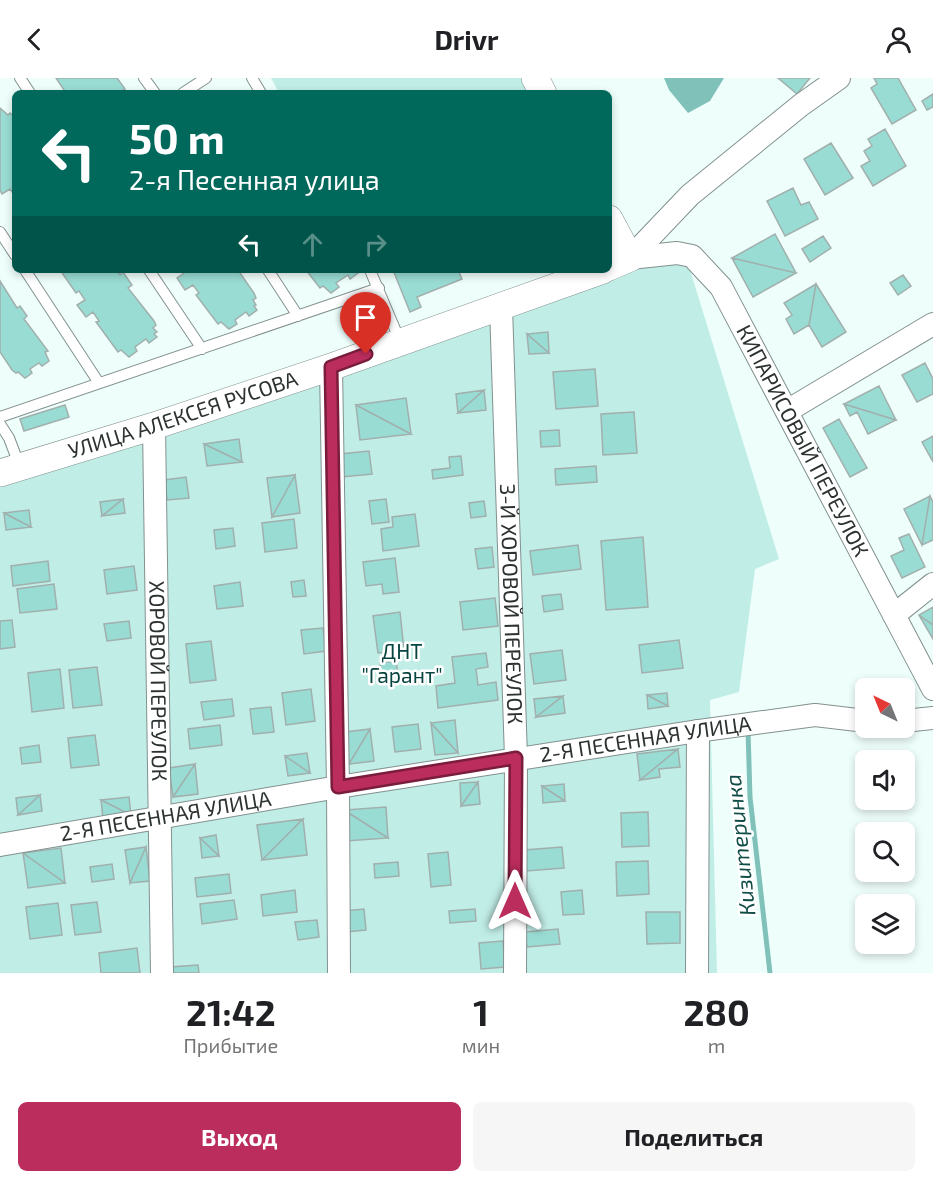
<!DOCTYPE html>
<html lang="ru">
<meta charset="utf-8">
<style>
:root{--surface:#fff;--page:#f6f6f6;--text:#202124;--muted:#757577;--accent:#bb2d5c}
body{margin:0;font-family:"Exo 2",sans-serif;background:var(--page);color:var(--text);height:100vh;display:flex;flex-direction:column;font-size:22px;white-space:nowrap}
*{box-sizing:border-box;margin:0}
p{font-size:20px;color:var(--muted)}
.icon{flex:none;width:33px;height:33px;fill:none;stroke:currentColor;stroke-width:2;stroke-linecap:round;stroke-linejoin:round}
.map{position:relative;height:895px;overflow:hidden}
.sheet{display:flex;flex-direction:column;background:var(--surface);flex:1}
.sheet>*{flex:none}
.hud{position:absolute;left:12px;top:12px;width:600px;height:183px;border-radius:9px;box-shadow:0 3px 9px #0003;background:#00695c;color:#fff;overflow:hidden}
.needle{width:39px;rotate:317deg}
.buttons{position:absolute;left:855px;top:600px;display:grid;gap:12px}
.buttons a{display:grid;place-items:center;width:60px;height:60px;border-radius:9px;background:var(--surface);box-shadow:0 3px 9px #0003;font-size:30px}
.pin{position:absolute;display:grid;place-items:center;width:51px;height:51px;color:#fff;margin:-62px -26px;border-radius:50% 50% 50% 0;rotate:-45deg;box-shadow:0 0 6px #0007}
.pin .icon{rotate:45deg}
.me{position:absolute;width:66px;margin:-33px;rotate:0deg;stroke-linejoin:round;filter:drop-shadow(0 0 4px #0008)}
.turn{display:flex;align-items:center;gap:21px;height:126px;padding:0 18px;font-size:27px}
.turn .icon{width:78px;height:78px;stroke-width:2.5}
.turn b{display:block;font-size:42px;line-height:51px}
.lanes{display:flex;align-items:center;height:57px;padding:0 18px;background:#0003;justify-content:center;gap:30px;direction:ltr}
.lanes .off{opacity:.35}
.eta{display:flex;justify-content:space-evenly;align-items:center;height:102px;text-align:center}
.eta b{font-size:36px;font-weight:700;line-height:42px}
.action{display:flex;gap:12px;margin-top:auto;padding:12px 18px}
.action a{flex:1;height:69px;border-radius:9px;background:var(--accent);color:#fff;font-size:24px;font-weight:700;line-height:69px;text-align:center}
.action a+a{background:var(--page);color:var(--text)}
header{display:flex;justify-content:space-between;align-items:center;height:78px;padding:0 18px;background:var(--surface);font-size:27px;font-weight:700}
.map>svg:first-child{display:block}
</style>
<header><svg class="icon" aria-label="back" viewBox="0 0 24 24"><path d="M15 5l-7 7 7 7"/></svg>Drivr<svg class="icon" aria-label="person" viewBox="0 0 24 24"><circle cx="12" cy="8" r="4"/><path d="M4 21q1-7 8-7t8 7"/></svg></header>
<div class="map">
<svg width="933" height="895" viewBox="0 0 933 895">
<rect width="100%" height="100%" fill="#eefefb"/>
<path fill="#c1ede7" d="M271 0H525L533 15H279Z
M683 169 779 481 755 491 739 614 710 622 717 895H0V395Z"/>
<path fill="#80c2ba" d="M664 0H724L710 23 688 35 669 12Z"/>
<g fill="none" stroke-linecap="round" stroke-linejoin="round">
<path stroke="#80c2ba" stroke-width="5" d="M748 652 750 719 770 895"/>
</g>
<path fill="#99dcd3" stroke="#a1afad" stroke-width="1.5" d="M56 0H117L125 11 121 13 122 15H66Z
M778 0H810L797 16Z
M874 0H898L916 32 892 46 871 10 877 6Z
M933 16V29L927 32 922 23Z
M0 30 8 37 10 35 15 39V118L10 111 2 116 0 112Z
M885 51 906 88 873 108 861 88 870 83 864 73 872 68 868 61Z
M831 65 853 100 825 117 804 81Z
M793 110 801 127 809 124 818 141 785 158 767 123Z
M775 156 796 195 732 180Z
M823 158 831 170 810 184 802 171Z
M732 180 796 195 753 219Z
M60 192H116L120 197 123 194 132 207 128 210 154 243 156 247 153 250 157 254 154 256 157 259 149 265 146 261 135 269 137 273 129 279 121 272 118 274 96 244 99 243 93 234 86 239 77 227 85 222 79 213 76 215Z
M183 192H238L254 215 256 220 253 222 256 227 254 228 257 232 249 238 246 234 235 242 237 246 229 251 221 244 218 246 196 217 199 215 193 207 185 212 177 200 184 195Z
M306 192H356L358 195 350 201 348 197 336 205 339 209 331 215 323 208 320 210Z
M393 192H458L462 201 417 219 421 229 410 234Z
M903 197 911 208 898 217 890 205Z
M0 203 17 230 20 228 27 238 24 241 48 273 45 274 49 283 42 288 39 285 30 291 32 295 25 300 18 294 16 295 12 292 0 274Z
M816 206 809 247 794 256 786 241 792 237 784 225Z
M816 206 846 254 822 269 809 247Z
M548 254 549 275 527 256Z
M527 256 549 275 529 276Z
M925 285 933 301V316L917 324 902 297Z
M595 291 598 328 556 331 553 294Z
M879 308 896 342 844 326Z
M484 312 458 335 456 316Z
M484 312 486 332 458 335Z
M406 320 411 356 356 327Z
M844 326 896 342 868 356 857 334 850 338Z
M65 327 69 339 24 353 20 341Z
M356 327 411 356 360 362Z
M634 334 637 375 603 377 601 336Z
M839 341 867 390 850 399 823 350Z
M559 352 560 368 541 369 540 353Z
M933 358V384L922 364Z
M239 361 242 384 204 366Z
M204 366 242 384 207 388Z
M369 373 372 396 342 399 340 376Z
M461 378 463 397 433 401 432 392 450 390 449 379Z
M596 388 597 404 556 407 555 391Z
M295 397 272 439 267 400Z
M295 397 300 435 272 439Z
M186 399 189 420 167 422 165 402Z
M930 418 922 467 904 431Z
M930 418 933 424V462L922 467Z
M123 421 125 435 102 438Z
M123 421 102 438 100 424Z
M386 421 389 444 372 446 369 423Z
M484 423 486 438 471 440 469 425Z
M29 432 31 449 4 435Z
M4 435 31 449 6 452Z
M415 436 419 468 383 473 381 451 393 449 392 439Z
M294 441 297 470 265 474 262 445Z
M233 450 235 468 216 471 214 452Z
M909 456 925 489 902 500 891 478 904 472 899 460Z
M643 459 648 529 606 532 601 463Z
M578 467 581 491 533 497 530 473Z
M492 469 494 489 478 491 475 471Z
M395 480 399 514 383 516 382 506 366 508 363 484Z
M48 483 50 503 13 508 11 488Z
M134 488 137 512 107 516 104 492Z
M304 502 306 518 293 519 291 504Z
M240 504 243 528 217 531 214 508Z
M54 506 57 531 20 535 17 511Z
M561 516 563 531 544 534 542 518Z
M495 520 498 548 463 552 460 524Z
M933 529V547L919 537Z
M400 534 404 572 378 575 373 538Z
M919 537 933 547V561Z
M12 542 15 569 0 571V543Z
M129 543 131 560 107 563 104 546Z
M323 550 326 573 304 576 301 552Z
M679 562 683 590 642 595 639 567Z
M211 563 216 602 190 605 186 566Z
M562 572 566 602 534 606 530 576Z
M486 575 488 589 476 591 478 607 496 604 498 622 438 630 436 608 455 605 452 579Z
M396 583 399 604 383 605 380 585Z
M97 589 102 627 73 630 69 592Z
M60 591 64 630 32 634 28 595Z
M311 611 315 643 286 647 282 615Z
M667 615 668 628 647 617Z
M647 617 668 628 648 631Z
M563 618 565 635 536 639Z
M563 618 536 639 534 621Z
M232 621 234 638 204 642 201 624Z
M271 629 274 654 253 656 250 631Z
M455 642 458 675 431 645Z
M431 645 458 675 435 677Z
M418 646 421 671 395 674 392 649Z
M220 647 222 667 190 671 188 651Z
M370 651 374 683 349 686Z
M370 651 349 686 345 654Z
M95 657 99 687 71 690 68 660Z
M39 667 41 684 22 686 20 670Z
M678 671 640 702 637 676Z
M678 671 680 689 659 691 660 699 640 702Z
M307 675 310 695 285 678Z
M285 678 310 695 288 698Z
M195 686 173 719 169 690Z
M195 686 198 716 173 719Z
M478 704 461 728 460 705Z
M478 704 480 726 461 728Z
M564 706 565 723 542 708Z
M542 708 565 723 543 725Z
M40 717 42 733 18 737Z
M40 717 18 737 16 720Z
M129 719 131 737 101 722Z
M101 722 131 737 103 741Z
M386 729 388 760 344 732Z
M344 732 388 760 346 763Z
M648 734 649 768 622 769 621 735Z
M303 741 262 782 257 747Z
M303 741 307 777 262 782Z
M216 757 219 778 200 760Z
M200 760 219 778 202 780Z
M146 769 150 803 130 805Z
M146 769 130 805 125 772Z
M562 769 564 790 526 793 524 772Z
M61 770 65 805 23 775Z
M448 774 451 807 431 809 428 776Z
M23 775 65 805 28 810Z
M648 783 649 816 617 818 616 784Z
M398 784 399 798 375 800 374 786Z
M112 786 114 801 92 804 90 789Z
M229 796 231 815 197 819 195 800Z
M295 812 297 834 263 838 261 817Z
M582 812 584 836 563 837 561 814Z
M234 822 237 841 202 846 200 826Z
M97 824 101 854 75 857 71 827Z
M58 825 62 857 30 861 26 829Z
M364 831 366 852 346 854 344 833Z
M475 831 476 843 450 845 449 833Z
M646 834H680V865L647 866Z
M317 842 319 859 298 862 295 844Z
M558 851 560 866 527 869 525 854Z
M503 863 505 889 481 891 479 865Z
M137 870 140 895H101L99 875Z
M198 887 199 895H170V889Z"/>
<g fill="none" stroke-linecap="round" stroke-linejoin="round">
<g stroke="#82918f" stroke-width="12">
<path id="service" d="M20 0 30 15
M144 0 155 15
M252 0 261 15
M183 15 206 0
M0 154 15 177
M25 192 99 305
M149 192 202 271
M268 192 298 238
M370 192 400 263
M0 339 379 210
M0 346 9 360 20 389"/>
</g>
<g stroke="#82918f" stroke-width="24">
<g id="minor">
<path id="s1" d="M630 180 677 175 692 178 721 209 933 611"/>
<path d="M630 180 690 117 801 27 839 0"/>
<path id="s2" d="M501 229 516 680 515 895"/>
<path d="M331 289 338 709 339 895"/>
<path d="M787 333 933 246"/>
<path id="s3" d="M154 348 162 895"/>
<path d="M894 537 933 506"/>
<path d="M904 643 933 640"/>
<path id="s4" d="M0 767 338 709 698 653 815 637 866 643"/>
<path d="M697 895 698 653"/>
</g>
</g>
<g stroke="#82918f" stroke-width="28">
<g id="tertiary">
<path d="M535 0 543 15"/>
<path d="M609 141 630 180 609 189"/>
<path id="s5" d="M0 395 154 348 331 289 603 192"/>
</g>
</g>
<use href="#service" stroke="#fff" stroke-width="10"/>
<use href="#minor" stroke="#fff" stroke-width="22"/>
<use href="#tertiary" stroke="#fff" stroke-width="27"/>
</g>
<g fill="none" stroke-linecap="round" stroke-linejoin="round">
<g stroke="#7a1d3c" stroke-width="15">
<path id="route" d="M366 276 331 289 338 709 516 680 515 823"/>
</g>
<use href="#route" stroke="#bb2d5c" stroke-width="10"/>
</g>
<g text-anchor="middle" stroke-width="5" stroke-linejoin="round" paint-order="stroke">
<g font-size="21" fill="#2c3131" stroke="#fff">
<text dy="7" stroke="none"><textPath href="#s5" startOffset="192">УЛИЦА АЛЕКСЕЯ РУСОВА</textPath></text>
<text dy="7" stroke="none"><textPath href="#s1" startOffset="279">КИПАРИСОВЫЙ ПЕРЕУЛОК</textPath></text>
<text dy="7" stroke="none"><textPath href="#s2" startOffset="297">3-Й ХОРОВОЙ ПЕРЕУЛОК</textPath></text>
<text dy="7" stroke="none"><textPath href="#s3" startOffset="255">ХОРОВОЙ ПЕРЕУЛОК</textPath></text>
<text dy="7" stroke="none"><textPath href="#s4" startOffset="654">2-Я ПЕСЕННАЯ УЛИЦА</textPath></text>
<text dy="7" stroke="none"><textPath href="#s4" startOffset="168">2-Я ПЕСЕННАЯ УЛИЦА</textPath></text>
</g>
<g font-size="21" fill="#06443f" stroke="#fff">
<text x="402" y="581">ДНТ<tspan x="402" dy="24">"Гарант"</tspan></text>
</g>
<g font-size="22" font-style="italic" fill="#114c47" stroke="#fff">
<text transform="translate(740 767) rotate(-96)" y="8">Кизитеринка</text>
</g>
</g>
</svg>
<div class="buttons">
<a><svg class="needle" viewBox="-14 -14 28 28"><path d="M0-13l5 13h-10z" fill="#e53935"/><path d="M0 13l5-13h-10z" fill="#757577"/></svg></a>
<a><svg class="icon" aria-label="sound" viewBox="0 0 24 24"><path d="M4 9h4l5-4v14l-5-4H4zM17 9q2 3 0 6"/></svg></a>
<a><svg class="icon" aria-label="search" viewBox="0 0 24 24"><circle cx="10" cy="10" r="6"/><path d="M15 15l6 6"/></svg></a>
<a><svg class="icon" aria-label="layers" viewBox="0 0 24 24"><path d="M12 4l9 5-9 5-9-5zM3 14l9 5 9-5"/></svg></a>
</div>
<div class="pin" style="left:366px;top:276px;background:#d93025"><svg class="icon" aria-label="arrive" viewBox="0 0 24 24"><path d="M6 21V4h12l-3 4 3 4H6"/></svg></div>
<svg class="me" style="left:515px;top:823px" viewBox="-20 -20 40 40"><path d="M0-17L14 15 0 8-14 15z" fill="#bb2d5c" stroke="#fff" stroke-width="4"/></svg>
<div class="hud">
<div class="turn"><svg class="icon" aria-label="left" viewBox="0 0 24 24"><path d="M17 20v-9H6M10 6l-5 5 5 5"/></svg><div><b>50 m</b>2-я Песенная улица</div></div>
<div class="lanes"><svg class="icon" aria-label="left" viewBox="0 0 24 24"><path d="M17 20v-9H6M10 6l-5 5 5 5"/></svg><svg class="icon off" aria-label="ahead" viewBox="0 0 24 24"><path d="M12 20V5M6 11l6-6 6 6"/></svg><svg class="icon off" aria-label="right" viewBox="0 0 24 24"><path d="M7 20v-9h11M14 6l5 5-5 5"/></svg></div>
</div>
</div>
<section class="sheet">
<div class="eta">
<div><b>21:42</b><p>Прибытие</p></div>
<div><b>1</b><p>мин</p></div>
<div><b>280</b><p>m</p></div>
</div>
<div class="action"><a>Выход</a><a>Поделиться</a></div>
</section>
